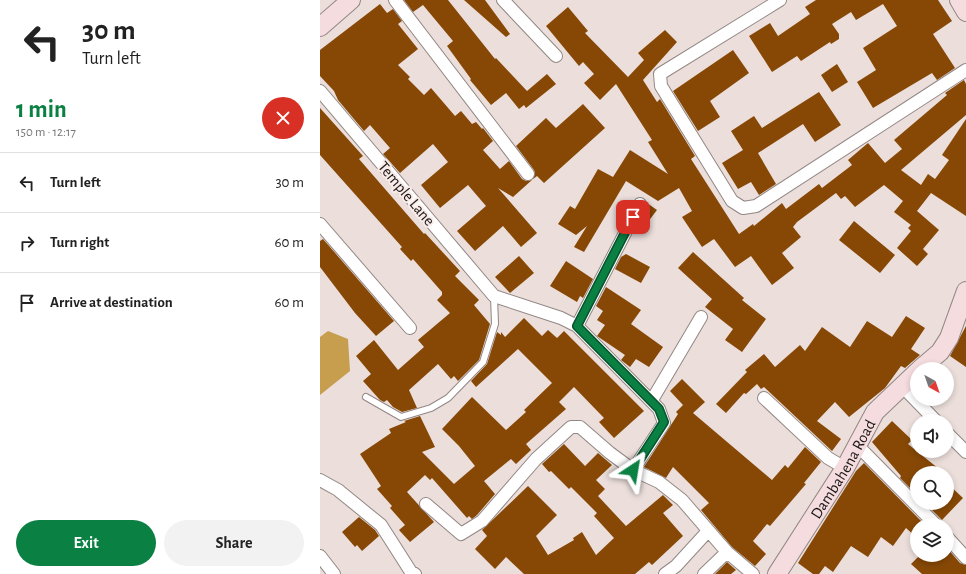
<!DOCTYPE html>
<meta charset="utf-8">
<style>
:root{--surface:#fff;--page:#f2f2f2;--text:#222;--muted:#767676;--line:#e0e0e0;--accent:#0b8043}
body{margin:0;font-family:"Alegreya Sans",sans-serif;background:var(--page);color:var(--text);height:100vh;display:flex;flex-direction:column;font-size:15px;white-space:nowrap}
*{box-sizing:border-box;margin:0}
p{font-size:13px;color:var(--muted)}
.icon{flex:none;width:22px;height:22px;fill:none;stroke:currentColor;stroke-width:2;stroke-linecap:round;stroke-linejoin:round}
.map{position:relative;flex:1;overflow:hidden}
.panel{display:flex;flex-direction:column;background:var(--surface);width:320px}
.panel>*{flex:none}
.top-card{background:#fff;color:var(--text);overflow:hidden}
.needle{width:26px;rotate:140deg}
.buttons{position:absolute;left:590px;top:362px;display:grid;gap:8px}
.buttons a{display:grid;place-items:center;width:44px;height:44px;border-radius:50%;background:var(--surface);box-shadow:0 2px 6px #0003;font-size:20px}
.pin{position:absolute;display:grid;place-items:center;width:34px;height:34px;color:#fff;margin:-17px;border-radius:8px;box-shadow:0 2px 6px #0006}
.me{position:absolute;width:44px;margin:-22px;rotate:33deg;stroke-linejoin:round;filter:drop-shadow(0 0 3px #0008)}
.turn{display:flex;align-items:center;gap:14px;height:84px;padding:0 16px;font-size:18px}
.turn .icon{width:52px;height:52px;stroke-width:2.5}
.turn b{display:block;font-size:28px;line-height:34px}
.round{display:grid;place-items:center;flex:none;width:42px;height:42px;border-radius:21px;background:var(--page)}
.summary{display:flex;align-items:center;justify-content:space-between;height:68px;padding:0 16px}
h1{font-size:24px;font-weight:700;line-height:30px;color:var(--accent)}
.primary-button{display:flex;gap:8px;margin-top:auto;padding:8px 16px}
.primary-button a{flex:1;height:46px;border-radius:24px;background:var(--accent);color:#fff;font-size:16px;font-weight:700;line-height:46px;text-align:center}
.primary-button a+a{background:var(--page);color:var(--text)}
ul{padding:0;list-style:none}
li{display:flex;align-items:center;gap:12px;height:60px;padding:0 16px;border-top:1px solid var(--line)}
li div{flex:1}
li b{display:block;font-size:15px}
li em{font-style:normal}
main{display:flex;flex:1;min-height:0}
.map>svg:first-child{display:block}
</style>
<main>
<section class="panel">
<div class="top-card">
<div class="turn"><svg class="icon" aria-label="left" viewBox="0 0 24 24"><path d="M17 20v-9H6M10 6l-5 5 5 5"/></svg><div><b>30 m</b>Turn left</div></div>
</div>
<div class="summary"><div><h1>1 min</h1><p>150 m · 12:17</p></div><a class="round" style="background:#d93025;color:#fff"><svg class="icon" aria-label="close" viewBox="0 0 24 24"><path d="M6 6l12 12M18 6L6 18"/></svg></a></div>
<ul>
<li><svg class="icon" aria-label="left" viewBox="0 0 24 24"><path d="M17 20v-9H6M10 6l-5 5 5 5"/></svg><div><b>Turn left</b></div><em>30 m</em></li>
<li><svg class="icon" aria-label="right" viewBox="0 0 24 24"><path d="M7 20v-9h11M14 6l5 5-5 5"/></svg><div><b>Turn right</b></div><em>60 m</em></li>
<li><svg class="icon" aria-label="arrive" viewBox="0 0 24 24"><path d="M6 21V4h12l-3 4 3 4H6"/></svg><div><b>Arrive at destination</b></div><em>60 m</em></li>
</ul>
<div class="primary-button"><a>Exit</a><a>Share</a></div>
</section>
<div class="map">
<svg width="646" height="574" viewBox="0 0 646 574">
<rect width="100%" height="100%" fill="#ebdedb"/>
<path fill="#c79d4e" d="M8 331 28 339 30 371 0 395V337Z"/>
<path fill="#874805" d="M84 0H128L175 59 176 58 207 91 227 74 236 84 206 108 204 105 199 109 186 93 171 105 150 80 151 79 127 46 133 41 103 5 93 12Z
M144 0H165L190 34 186 37Z
M496 0H618L632 21 613 34 635 68 617 80 612 73 553 108 537 82 556 70 543 48 577 26 563 4 536 20 531 12 512 24 519 34V39L511 44 510 42 481 61 477 56 452 72 429 36 450 23 458 36 490 14 485 7Z
M60 4 67 13 73 9 82 21 78 24 98 49 78 65 90 77 88 79 104 95 111 88 135 116 141 111 152 124 156 122 162 129 163 128 173 141 163 150 180 169 189 161 202 179 206 181 212 180 193 197 178 188 217 233 201 247 183 226 155 251 137 231 166 206 148 185 120 208 101 185 128 162 113 144 80 173 63 154 70 148 50 125 44 131 18 100 14 91 0 76V50Z
M248 7 268 31 265 33 308 77 324 60 318 53 345 30 357 42 323 80 337 102 340 99 375 156 371 159 419 234 433 224 434 226 462 203 466 209 499 184 502 188 532 165 528 160 548 143 565 163 582 149 574 140 627 95 625 93 644 80 646 84V115L581 170 601 185 608 174 615 179 629 160 622 155 646 119V216L611 193 597 211 619 230 603 249 608 254 597 266 577 248 591 231 588 228 591 225 574 212 583 201 564 185 535 207 525 196 521 199 516 193 477 222 473 227 481 237 462 253 474 268 452 285 431 256 415 267 394 239 382 247 362 217 372 211 359 188 338 201 306 181 264 252 254 247 267 226 256 235 238 224 250 206 255 209 278 169 293 177 310 150 348 174 328 142 332 140 296 84 280 100 264 83 274 74 263 62 259 66 226 26Z
M413 50 429 73 390 101 400 117 378 131 353 91Z
M517 64 528 82 512 92 501 75Z
M499 92 521 125 495 142 483 124 438 153 456 184 439 195 431 182 418 189 402 163 423 150 411 131 434 116 442 128Z
M263 104 285 128 224 183 217 176 213 179 215 173 214 170 196 146 226 118 236 128Z
M0 108 43 156 39 159 104 234 105 233 140 271 135 276 159 300 154 305 170 324 159 360 138 381 134 376 131 379 118 364 89 390 97 408 82 412 73 407 67 400 64 402 60 400 43 381 51 374 36 356 54 340 78 370 104 347 98 340 130 313 117 300 122 295V292L93 259 91 261 80 249 82 247 0 155Z
M327 203 337 210 324 227 319 223Z
M534 221 575 255 560 273 519 240Z
M3 239 74 321 56 336 35 313 0 267V241Z
M373 252 424 298 422 300 446 319 422 352 405 340 413 329 385 307 392 299 358 268Z
M306 254 330 267 321 283 295 269 301 257Z
M199 256 214 273 190 293 175 277Z
M246 261 273 279 263 298 260 296 257 302 230 286Z
M286 287 321 310 311 324 343 347 329 367 316 359 310 367 301 360 305 355 277 336 285 325 277 320 283 311 276 306Z
M586 316 605 328 591 349 600 355 585 368 581 366 565 388 529 417 515 402 497 421 521 439 512 451 444 387 441 389 437 384 426 394 424 393 406 413 396 404 427 372 425 370 444 354 455 367 480 345 485 351 502 327 530 347 547 321 572 337Z
M204 318 222 336 228 330 237 338 244 331 324 411 294 438 279 422 284 418 254 387 239 402 246 409 206 444 211 450 196 464 191 459 164 481 175 494 157 515 152 519 149 516 147 518 112 478 110 480 105 475 87 492 114 522 90 542 79 530 85 525 70 508 72 506 57 489 61 486 40 454 71 433 69 429 86 422 84 421 100 416 115 447 102 452 134 484 155 466 139 446 122 429 152 397 186 430 206 412 204 410 232 383 198 349 156 387 151 381 167 364 177 332 181 335V332L185 337Z
M646 326V367L630 356Z
M362 379 385 402 373 413 452 480 465 465 468 468 485 447 501 462 484 483 486 484 450 526 447 524 433 541 446 554 435 566 412 547 381 510 389 503 353 467 346 478 324 467 358 414 356 412 363 405 350 391Z
M572 421 592 440 588 444 624 473H597V495L580 478 581 476 552 442Z
M244 444 265 466 278 453 292 465 276 480 285 489 278 496 306 526 343 495 353 505 343 513 363 536 332 565 329 562 315 574H204L186 557 175 569 155 549 167 536 162 530 208 486 237 515 216 536 228 555 254 540 253 538 262 532 276 555 294 538 274 516 277 513 251 487 249 489 231 471 229 472 222 464Z
M544 463 605 525H597V538L586 528 573 546 561 537 548 557 531 546 513 572 505 566 499 574H493L478 563 536 471Z
M627 483 643 498 622 520 605 503H627Z
M39 517 55 530 59 536 42 551 37 545 35 547 22 532Z
M627 548 640 563 646 565V574H602L591 564 600 555H627Z
M407 562 416 570 411 574H395Z"/>
<g fill="none" stroke-linecap="round" stroke-linejoin="round">
<g stroke="#928784" stroke-width="8">
<path id="lane" d="M46 397 81 417 111 408 128 398 163 362 175 324 174 296"/>
</g>
<g stroke="#928784" stroke-width="14">
<path id="street" d="M75 0 208 174
M183 0 236 56
M460 0 340 74 341 86 412 201 423 208 436 206 646 70
M0 91 174 296 241 318 257 326 339 409 344 423 313 470
M0 224 90 328
M257 326 320 204
M582 386 616 421
M444 398 508 458 525 468
M332 400 381 317
M627 433 646 452
M537 445 616 525
M0 480 18 490 61 525 91 572 95 574
M106 504 141 534 162 521 216 459 251 427H260L290 453 313 470 339 482 362 500 407 552 433 574
M627 537 646 558
M0 556 14 574
M345 574 356 566 388 531
M384 574 407 552"/>
</g>
<g stroke="#928784" stroke-width="20">
<g id="secondary">
<path d="M639 0 646 12"/>
<path d="M0 27 31 0"/>
<path d="M600 369 620 352 629 338 646 291"/>
<path id="s1" d="M457 574 525 468 555 412 597 372"/>
</g>
</g>
<use href="#lane" stroke="#fff" stroke-width="6"/>
<use href="#street" stroke="#fff" stroke-width="12"/>
<use href="#secondary" stroke="#f4dcdf" stroke-width="18"/>
</g>
<g fill="none" stroke-linecap="round" stroke-linejoin="round">
<g stroke="#07532c" stroke-width="10">
<path id="route" d="M313 217 257 326 339 409 344 422 313 470"/>
</g>
<use href="#route" stroke="#0b8043" stroke-width="7"/>
</g>
<g text-anchor="middle" stroke-width="4" stroke-linejoin="round" paint-order="stroke">
<g font-size="16" fill="#1a1614" stroke="#f8ebe8">
<text transform="translate(87 193) rotate(50)" y="6">Temple Lane</text>
<text dy="6" stroke="none"><textPath href="#s1" startOffset="124">Dambahena Road</textPath></text>
</g>
</g>
</svg>
<div class="buttons">
<a><svg class="needle" viewBox="-14 -14 28 28"><path d="M0-13l5 13h-10z" fill="#e53935"/><path d="M0 13l5-13h-10z" fill="#767676"/></svg></a>
<a><svg class="icon" aria-label="sound" viewBox="0 0 24 24"><path d="M4 9h4l5-4v14l-5-4H4zM17 9q2 3 0 6"/></svg></a>
<a><svg class="icon" aria-label="search" viewBox="0 0 24 24"><circle cx="10" cy="10" r="6"/><path d="M15 15l6 6"/></svg></a>
<a><svg class="icon" aria-label="layers" viewBox="0 0 24 24"><path d="M12 4l9 5-9 5-9-5zM3 14l9 5 9-5"/></svg></a>
</div>
<div class="pin" style="left:313px;top:217px;background:#d93025"><svg class="icon" aria-label="arrive" viewBox="0 0 24 24"><path d="M6 21V4h12l-3 4 3 4H6"/></svg></div>
<svg class="me" style="left:313px;top:470px" viewBox="-20 -20 40 40"><path d="M0-17L14 15 0 8-14 15z" fill="#0b8043" stroke="#fff" stroke-width="4"/></svg>
</div>
</main>
